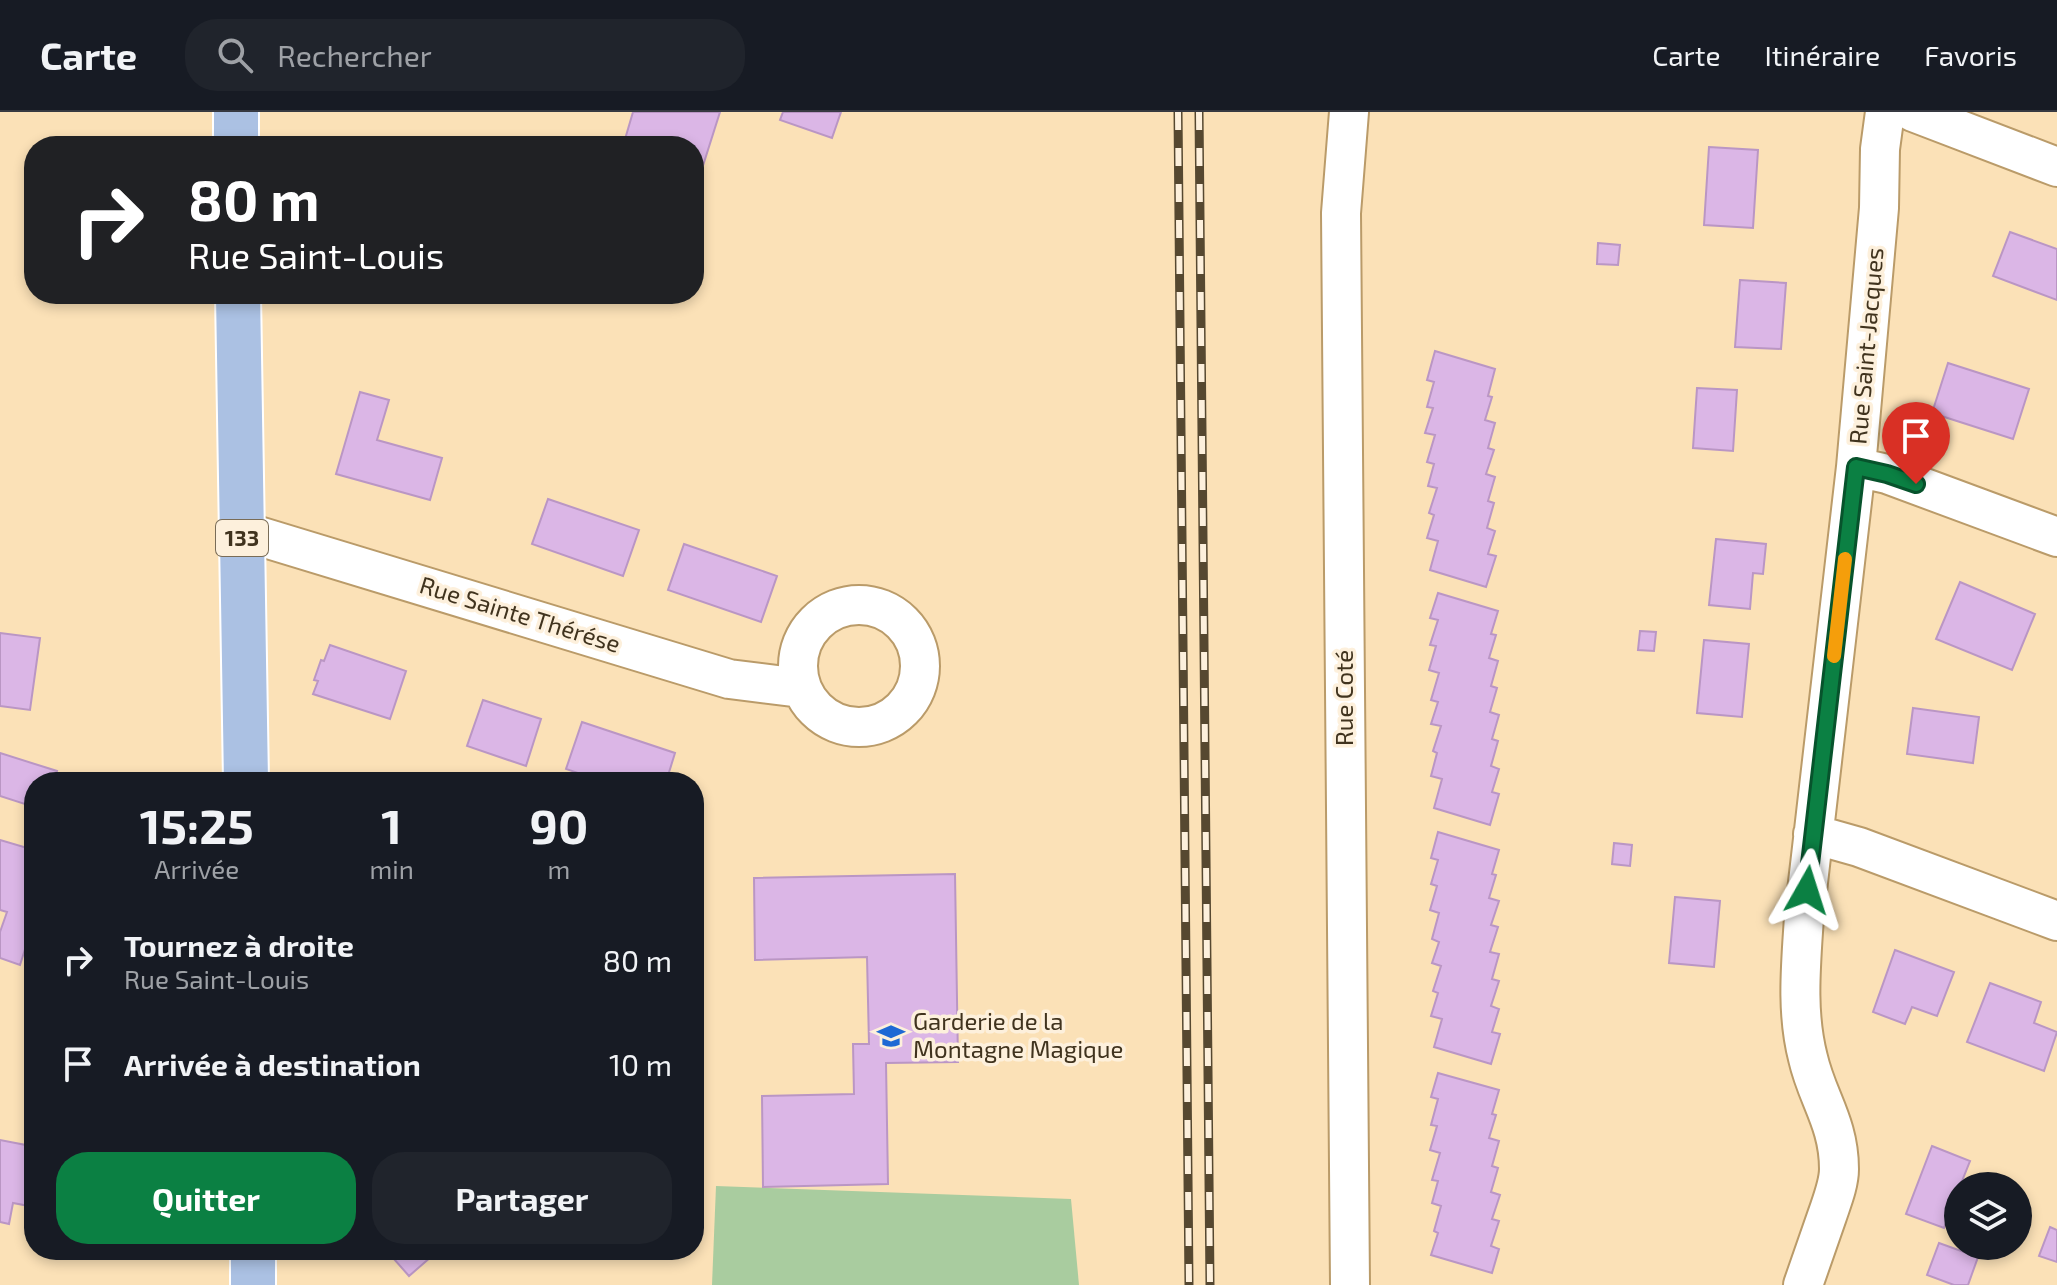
<!DOCTYPE html>
<html lang="fr">
<meta charset="utf-8">
<style>
:root{--surface:#171b24;--page:#20242c;--text:#f1f3f6;--muted:#9ea1a6;--line:#363941;--accent:#0b8043}
body{margin:0;font-family:"Exo 2",sans-serif;background:var(--page);color:var(--text);height:100vh;display:flex;flex-direction:column;font-size:30px;white-space:nowrap}
*{box-sizing:border-box;margin:0}
p{font-size:26px;color:var(--muted)}
.icon{flex:none;width:44px;height:44px;fill:none;stroke:currentColor;stroke-width:2;stroke-linecap:round;stroke-linejoin:round}
.map{position:relative;flex:1;overflow:hidden}
.panel{position:absolute;left:24px;top:660px;width:680px;height:488px;display:flex;flex-direction:column;background:var(--surface);border-radius:32px;box-shadow:0 4px 12px #0003}
.panel>*{flex:none}
.hud{position:absolute;left:24px;top:24px;width:680px;height:168px;border-radius:32px;box-shadow:0 4px 12px #0003;background:#202124;color:#fff;overflow:hidden}
.controls{position:absolute;left:1944px;top:1060px;display:grid;gap:16px}
.controls a{display:grid;place-items:center;width:88px;height:88px;border-radius:50%;background:var(--surface);box-shadow:0 4px 12px #0003;font-size:40px}
.pin{position:absolute;display:grid;place-items:center;width:68px;height:68px;color:#fff;margin:-82px -34px;border-radius:50% 50% 50% 0;rotate:-45deg;box-shadow:0 0 8px #0007}
.pin .icon{rotate:45deg}
.me{position:absolute;width:88px;margin:-44px;rotate:6deg;stroke-linejoin:round;filter:drop-shadow(0 0 6px #0008)}
.turn{display:flex;align-items:center;gap:28px;height:168px;padding:0 32px;font-size:36px}
.turn .icon{width:104px;height:104px;stroke-width:2.5}
.turn b{display:block;font-size:56px;line-height:68px}
.eta{display:flex;justify-content:space-evenly;align-items:center;height:136px;text-align:center}
.eta b{font-size:48px;font-weight:700;line-height:56px}
.primary-button{display:flex;gap:16px;margin-top:auto;padding:16px 32px}
.primary-button a{flex:1;height:92px;border-radius:32px;background:var(--accent);color:#fff;font-size:32px;font-weight:700;line-height:92px;text-align:center}
.primary-button a+a{background:var(--page);color:var(--text)}
ul{padding:0;list-style:none}
li{display:flex;align-items:center;gap:24px;height:104px;padding:0 32px}
li div{flex:1}
li b{display:block;font-size:30px}
li em{font-style:normal}
header{display:flex;align-items:center;gap:48px;box-sizing:border-box;height:112px;padding:0 40px;background:var(--surface);border-bottom:2px solid var(--line)}
header strong{font-size:38px}
nav{display:flex;gap:44px;margin-inline-start:auto;font-size:28px}
.search{width:560px;height:72px;background:var(--page);display:flex;align-items:center;gap:20px;box-sizing:border-box;padding:0 28px;border-radius:32px;color:var(--muted);font-size:30px}
.map>svg:first-child{display:block}
</style>
<header>
<strong>Carte</strong>
<div class="search"><svg class="icon" aria-label="search" viewBox="0 0 24 24"><circle cx="10" cy="10" r="6"/><path d="M15 15l6 6"/></svg>Rechercher</div>
<nav><a>Carte</a><a>Itinéraire</a><a>Favoris</a></nav>
</header>
<div class="map">
<svg width="2057" height="1173" viewBox="0 0 2057 1173">
<rect width="100%" height="100%" fill="#fbe1b7"/>
<path fill="#a9cc9f" d="M716 1074 1071 1087 1079 1173H712Z"/>
<path fill="#dbb6e6" stroke="#ba96c4" stroke-width="2" d="M633 0H720L694 82V34H623Z
M783 0H841L832 26 780 8Z
M1709 35 1758 38 1753 116 1704 113Z
M2010 120 2057 137V188L1993 164Z
M1598 131 1620 133 1618 153 1597 152Z
M1740 168 1786 171 1781 237 1735 235Z
M1435 239 1495 257 1488 284 1492 285 1485 308 1495 311 1488 336 1494 338 1486 362 1495 365 1488 389 1494 391 1487 416 1495 419 1488 442 1496 444 1486 475 1430 458 1438 429 1427 426 1434 403 1429 401 1437 376 1428 374 1434 352 1427 350 1435 323 1425 321 1433 296 1427 295 1434 270 1427 268Z
M1948 251 2029 277 2013 327 1932 301Z
M1697 276 1737 278 1733 339 1693 336Z
M360 280 389 288 377 328 442 346 430 388 336 362Z
M548 387 639 418 623 464 532 432Z
M1716 427 1766 432 1763 462 1753 461 1750 497 1709 493Z
M684 432 777 464 761 510 668 478Z
M1960 470 2035 502 2012 558 1936 527Z
M1438 481 1498 499 1491 522 1496 523 1489 546 1498 549 1491 574 1497 576 1490 600 1499 603 1492 627 1498 629 1491 654 1499 657 1492 680 1499 682 1490 713 1434 696 1442 667 1431 664 1437 641 1433 639 1441 614 1431 612 1438 590 1431 588 1439 561 1429 558 1436 534 1430 533 1438 508 1430 506Z
M1640 519 1656 520 1654 539 1638 538Z
M0 521 40 526 30 598 0 594Z
M1704 528 1749 532 1742 605 1697 601Z
M330 533 406 559 390 607 313 582 318 569 314 568 321 548 324 549Z
M483 588 541 607 526 654 467 634Z
M1913 596 1979 605 1973 651 1907 642Z
M582 610 675 641 666 670H604L566 657Z
M0 641 57 659 53 670H34V695L0 684Z
M1438 720 1499 738 1492 762 1496 763 1489 786 1499 789 1491 813 1498 815 1490 840 1499 842 1492 867 1499 869 1491 894 1499 897 1492 920 1500 922 1491 952 1434 935 1442 907 1431 904 1438 881 1433 879 1441 854 1432 851 1439 830 1432 827 1439 801 1430 798 1437 774 1431 772 1438 748 1431 746Z
M0 728 34 738V809L20 853 0 846V820L7 800 0 798Z
M1614 731 1632 733 1630 754 1612 752Z
M955 762 958 950 886 951 888 1072 763 1075 762 984 854 982 853 932H869L867 845 755 848 754 766Z
M1675 785 1720 789 1714 855 1669 851Z
M1895 838 1954 860 1937 904 1912 895 1905 912 1873 900Z
M1990 871 2041 890 2034 911 2057 920 2044 959 1967 930Z
M1438 961 1499 978 1492 1002 1496 1003 1489 1026 1499 1029 1492 1054 1498 1056 1491 1080 1500 1083 1492 1107 1499 1109 1491 1134 1499 1137 1492 1161 1431 1143 1438 1121 1434 1119 1441 1094 1432 1091 1438 1069 1432 1068 1440 1041 1430 1038 1437 1014 1431 1013 1438 987 1431 985Z
M34 992V1095L13 1091 9 1112 0 1110V1028L26 1033Z
M1932 1034 1970 1049 1960 1074H1958V1080L1944 1116 1906 1102Z
M2050 1115 2057 1118V1150L2039 1144Z
M1939 1131 1978 1145 1968 1173H1954L1927 1163Z
M386 1138H439L409 1164Z"/>
<g fill="none" stroke-linecap="round" stroke-linejoin="round">
<g stroke="#ba9b69" stroke-width="42">
<path id="minor" d="M1349 0 1341 101 1350 1173
M1913 0 2057 55
M1856 355 1887 362 2057 425
M242 419 729 567 801 576
M798 554a61 61 0 1 1 122 0a61 61 0 1 1-122 0Z
M1813 722 1859 735 2057 809
M1803 1173C1811 1150 1819 1127 1827 1104 1832 1089 1839 1072 1839 1057 1839 1011 1817 986 1808 946 1796 900 1801 852 1804 805L1856 355 1879 96 1880 37 1885 0"/>
</g>
<g stroke="#fff" stroke-width="48">
<path id="major" d="M236 0V34
M238 182 246 670
M253 1138V1173"/>
</g>
<use href="#minor" stroke="#fff" stroke-width="38"/>
<use href="#major" stroke="#abc1e3" stroke-width="44"/>
<g stroke="#564830" stroke-width="9">
<path id="rail" d="M1178 0 1189 1173
M1199 0 1210 1173"/>
</g>
<use href="#rail" stroke="#fdf0dc" stroke-width="6" stroke-dasharray="18" stroke-linecap="butt"/>
</g>
<g fill="none" stroke-linecap="round" stroke-linejoin="round">
<g stroke="#07532c" stroke-width="20">
<path id="route" d="M1807 778 1856 355 1887 362 1916 372"/>
</g>
<use href="#route" stroke="#0b8043" stroke-width="14"/>
<path stroke="#f59e0b" stroke-width="14" d="M1834 544 1845 447"/>
</g>
<defs>
<g id="school-bare" transform="scale(2.16)"><path d="M0-5L7-2L0 1L-7-2ZM-4 1L0 2.5L4 1V4Q0 6-4 4Z" fill="#1e69d4" stroke="#fdf0dc" stroke-width="2.5" paint-order="stroke"/></g>
</defs>
<g fill-rule="evenodd">
<use href="#school-bare" x="891" y="924"/>
</g>
<g text-anchor="middle" stroke-width="7" stroke-linejoin="round" paint-order="stroke">
<rect fill="#fdf0dc" stroke="#796c57" stroke-width="2" x="216" y="408" width="52" height="36" rx="6"/>
<g font-size="22" font-weight="bold" fill="#40331e">
<text x="242" y="434">133</text>
</g>
<g font-size="24" fill="#40331e" stroke="#fdf0dc">
<text transform="translate(1867 234) rotate(-85)" y="8">Rue Saint-Jacques</text>
<text transform="translate(520 503) rotate(17)" y="8">Rue Sainte Thérése</text>
<text transform="translate(1345 586) rotate(-90)" y="8">Rue Coté</text>
</g>
<g font-size="24" fill="#40331e" stroke="#fdf0dc" text-anchor="start">
<text x="913" y="918">Garderie de la<tspan x="913" dy="28">Montagne Magique</tspan></text>
</g>
</g>
</svg>
<div class="controls">
<a><svg class="icon" aria-label="layers" viewBox="0 0 24 24"><path d="M12 4l9 5-9 5-9-5zM3 14l9 5 9-5"/></svg></a>
</div>
<div class="pin" style="left:1916px;top:372px;background:#d93025"><svg class="icon" aria-label="arrive" viewBox="0 0 24 24"><path d="M6 21V4h12l-3 4 3 4H6"/></svg></div>
<svg class="me" style="left:1807px;top:778px" viewBox="-20 -20 40 40"><path d="M0-17L14 15 0 8-14 15z" fill="#0b8043" stroke="#fff" stroke-width="4"/></svg>
<div class="hud">
<div class="turn"><svg class="icon" aria-label="right" viewBox="0 0 24 24"><path d="M7 20v-9h11M14 6l5 5-5 5"/></svg><div><b>80 m</b>Rue Saint-Louis</div></div>
</div>
<section class="panel">
<div class="eta">
<div><b>15:25</b><p>Arrivée</p></div>
<div><b>1</b><p>min</p></div>
<div><b>90</b><p>m</p></div>
</div>
<ul>
<li><svg class="icon" aria-label="right" viewBox="0 0 24 24"><path d="M7 20v-9h11M14 6l5 5-5 5"/></svg><div><b>Tournez à droite</b><p>Rue Saint-Louis</p></div><em>80 m</em></li>
<li><svg class="icon" aria-label="arrive" viewBox="0 0 24 24"><path d="M6 21V4h12l-3 4 3 4H6"/></svg><div><b>Arrivée à destination</b></div><em>10 m</em></li>
</ul>
<div class="primary-button"><a>Quitter</a><a>Partager</a></div>
</section>
</div>
